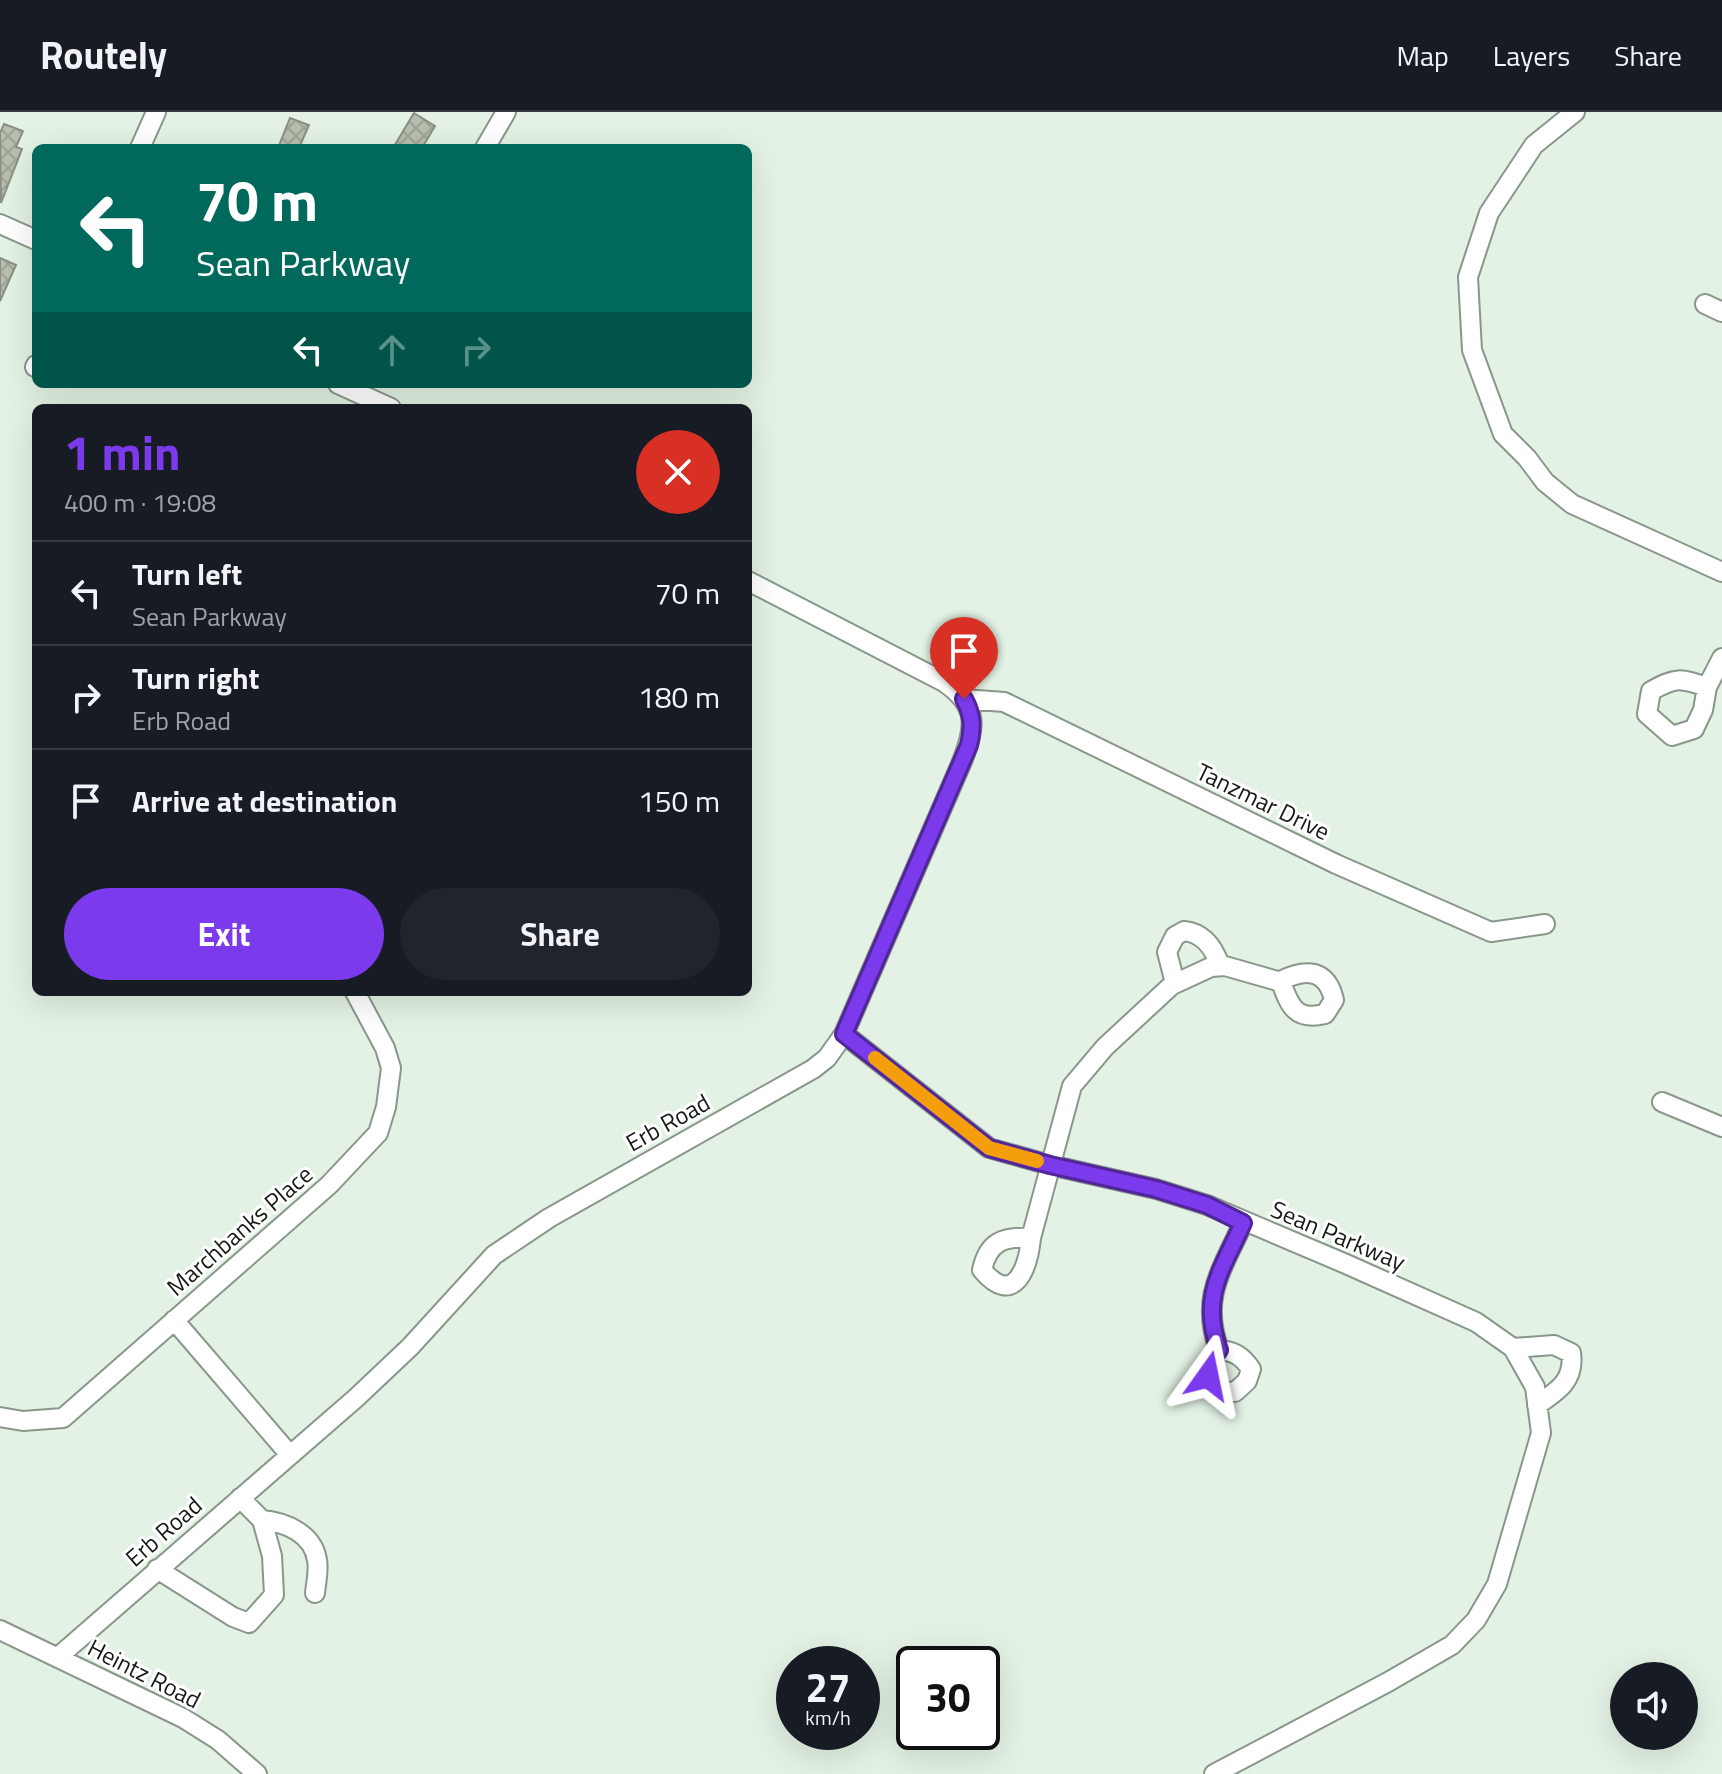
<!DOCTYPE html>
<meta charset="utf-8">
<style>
:root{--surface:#171b24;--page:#20242c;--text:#f1f3f6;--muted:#9ea1a6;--line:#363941;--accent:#7c3aed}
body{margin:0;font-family:"Titillium Web",sans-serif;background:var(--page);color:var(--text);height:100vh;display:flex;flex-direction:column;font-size:30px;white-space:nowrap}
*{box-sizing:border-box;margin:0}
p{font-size:26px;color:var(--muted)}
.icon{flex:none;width:44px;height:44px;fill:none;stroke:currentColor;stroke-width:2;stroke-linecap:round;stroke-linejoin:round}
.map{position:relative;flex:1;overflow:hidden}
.drawer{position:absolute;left:32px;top:292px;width:720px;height:592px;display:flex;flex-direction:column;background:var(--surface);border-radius:12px;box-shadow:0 8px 32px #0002}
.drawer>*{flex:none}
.banner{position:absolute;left:32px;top:32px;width:720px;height:244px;border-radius:12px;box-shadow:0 8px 32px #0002;background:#00695c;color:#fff;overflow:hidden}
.controls{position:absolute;left:1610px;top:1550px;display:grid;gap:16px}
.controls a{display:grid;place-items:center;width:88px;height:88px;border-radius:50%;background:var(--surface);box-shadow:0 8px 32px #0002;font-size:40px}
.speed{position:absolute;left:776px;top:1534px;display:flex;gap:16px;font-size:40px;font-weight:700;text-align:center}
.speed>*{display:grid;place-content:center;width:104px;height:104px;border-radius:50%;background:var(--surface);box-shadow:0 8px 32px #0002;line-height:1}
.speed small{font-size:20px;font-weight:400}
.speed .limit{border:4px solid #111;border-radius:12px;background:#fff;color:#111}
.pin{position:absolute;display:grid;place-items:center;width:68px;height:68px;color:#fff;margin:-82px -34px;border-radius:50% 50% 50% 0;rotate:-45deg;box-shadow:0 0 8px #0007}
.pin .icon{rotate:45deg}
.me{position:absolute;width:88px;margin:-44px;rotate:12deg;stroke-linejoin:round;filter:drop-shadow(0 0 6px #0008)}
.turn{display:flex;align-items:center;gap:28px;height:168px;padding:0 32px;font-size:36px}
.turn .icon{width:104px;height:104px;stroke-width:2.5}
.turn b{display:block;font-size:56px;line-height:68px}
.lanes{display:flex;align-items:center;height:76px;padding:0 32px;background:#0003;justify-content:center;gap:40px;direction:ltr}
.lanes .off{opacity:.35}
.round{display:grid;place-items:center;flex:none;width:84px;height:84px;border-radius:42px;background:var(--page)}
.headline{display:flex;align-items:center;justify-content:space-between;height:136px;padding:0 32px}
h1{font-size:48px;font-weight:700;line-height:60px;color:var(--accent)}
.action{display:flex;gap:16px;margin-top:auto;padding:16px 32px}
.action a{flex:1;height:92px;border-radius:48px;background:var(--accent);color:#fff;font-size:32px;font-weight:700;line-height:92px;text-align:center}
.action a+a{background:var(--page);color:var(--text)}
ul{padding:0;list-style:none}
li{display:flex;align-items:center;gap:24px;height:104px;padding:0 32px;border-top:2px solid var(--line)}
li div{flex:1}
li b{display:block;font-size:30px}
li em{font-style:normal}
header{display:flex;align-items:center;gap:48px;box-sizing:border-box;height:112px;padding:0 40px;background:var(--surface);border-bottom:2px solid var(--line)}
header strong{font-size:38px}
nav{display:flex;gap:44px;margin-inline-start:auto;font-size:28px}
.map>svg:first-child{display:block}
</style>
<header>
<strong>Routely</strong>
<nav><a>Map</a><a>Layers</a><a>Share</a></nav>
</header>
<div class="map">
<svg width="1722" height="1662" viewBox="0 0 1722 1662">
<defs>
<pattern id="building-cross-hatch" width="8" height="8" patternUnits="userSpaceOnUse" patternTransform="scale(2)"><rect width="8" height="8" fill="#b8beae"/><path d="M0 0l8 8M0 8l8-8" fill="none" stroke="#9da395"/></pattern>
</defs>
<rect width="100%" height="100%" fill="#e3f2e5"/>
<path fill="url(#building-cross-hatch)" stroke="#8a9081" stroke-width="2" d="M414 1 435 14 422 36H393Z
M290 6 309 13 299 36H278Z
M4 12 23 19 16 35 22 37 1 91 0 21Z
M0 146 16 153 0 189Z"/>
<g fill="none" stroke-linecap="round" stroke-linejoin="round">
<g stroke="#89978a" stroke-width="22">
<path id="minor" d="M1575 0 1534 33 1489 101 1468 165 1472 238 1503 322 1527 346 1545 370 1572 392 1722 460
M140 36 156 0
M485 36 506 0
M0 112 36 128
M1705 192 1722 200
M35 255 36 253
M338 272 391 296
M1707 575C1680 566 1676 565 1651 579L1647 602 1672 624 1694 617 1703 598 1707 575 1722 546
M964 587 1004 590 1336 752 1491 820 1545 812
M1175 871 1167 840 1175 824 1184 819C1204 821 1214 836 1220 854
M844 922 989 1036 1050 1053 1156 1077 1207 1093 1346 1152 1476 1210 1513 1236 1535 1275 1541 1321 1497 1472 1476 1508 1452 1533 1388 1570 1214 1662
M1662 990 1722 1015
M1031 1126C1028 1156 1014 1196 982 1158 988 1130 1003 1124 1031 1126L1072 974 1105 935 1172 873 1211 855 1225 854 1281 870C1290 895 1296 909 1325 902L1334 888C1327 857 1306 856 1280 869
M174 1208 290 1343
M1513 1236 1554 1233 1571 1241C1575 1268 1558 1279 1537 1293
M1219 1238C1234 1239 1242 1244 1251 1257L1247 1269 1235 1280C1203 1280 1202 1260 1219 1238 1200 1185 1222 1158 1243 1111
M0 1305 23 1309 63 1306 329 1073 378 1021 386 995 391 956 385 936 355 880
M262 1408C286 1410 313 1422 317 1448 319 1458 316 1471 315 1481
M157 1457 233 1505 249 1511 274 1483 272 1444 262 1408 240 1386
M0 1518 183 1606 218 1628 257 1662
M58 1545 356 1286 410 1235 494 1143 549 1106 813 957 827 946 844 922 961 652C976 615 979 594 944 570L748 469"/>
</g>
<use href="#minor" stroke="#fff" stroke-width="18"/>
</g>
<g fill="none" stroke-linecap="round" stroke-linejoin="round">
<g stroke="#51269a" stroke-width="20">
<path id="route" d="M964 587C973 603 973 616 969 633L844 922 989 1036 1050 1053 1156 1077 1207 1093 1243 1111C1222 1158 1200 1184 1219 1238L1210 1250 1208 1264"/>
</g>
<use href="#route" stroke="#7c3aed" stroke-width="14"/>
<path stroke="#f59e0b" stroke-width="14" d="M875 946 989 1036 1037 1049"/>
</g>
<g text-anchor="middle" stroke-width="6" stroke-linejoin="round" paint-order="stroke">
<g font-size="24" fill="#151a15" stroke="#fff">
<text transform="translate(1263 690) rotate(26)" y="8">Tanzmar Drive</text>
<text transform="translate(668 1011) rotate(-29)" y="8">Erb Road</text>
<text transform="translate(240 1119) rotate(-41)" y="8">Marchbanks Place</text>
<text transform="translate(1338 1124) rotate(23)" y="8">Sean Parkway</text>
<text transform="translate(164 1420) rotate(-41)" y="8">Erb Road</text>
<text transform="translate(144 1562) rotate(27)" y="8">Heintz Road</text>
</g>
</g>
</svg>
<div class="controls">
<a><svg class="icon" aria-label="sound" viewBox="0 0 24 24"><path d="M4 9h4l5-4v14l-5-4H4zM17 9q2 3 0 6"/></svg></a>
</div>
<div class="speed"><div>27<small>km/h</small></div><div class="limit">30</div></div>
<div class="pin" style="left:964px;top:587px;background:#d93025"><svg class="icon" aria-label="arrive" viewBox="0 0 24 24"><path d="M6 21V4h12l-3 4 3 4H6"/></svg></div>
<svg class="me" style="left:1208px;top:1264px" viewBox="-20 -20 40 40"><path d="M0-17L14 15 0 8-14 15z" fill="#7c3aed" stroke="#fff" stroke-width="4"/></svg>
<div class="banner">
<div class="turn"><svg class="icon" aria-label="left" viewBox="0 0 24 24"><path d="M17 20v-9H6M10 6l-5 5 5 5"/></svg><div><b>70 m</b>Sean Parkway</div></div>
<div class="lanes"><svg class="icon" aria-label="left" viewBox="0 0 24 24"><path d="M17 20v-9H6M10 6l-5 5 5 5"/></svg><svg class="icon off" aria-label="ahead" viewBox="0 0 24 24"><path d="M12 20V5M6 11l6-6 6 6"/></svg><svg class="icon off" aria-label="right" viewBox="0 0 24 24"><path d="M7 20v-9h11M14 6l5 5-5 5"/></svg></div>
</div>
<section class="drawer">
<div class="headline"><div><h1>1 min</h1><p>400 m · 19:08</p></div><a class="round" style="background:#d93025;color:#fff"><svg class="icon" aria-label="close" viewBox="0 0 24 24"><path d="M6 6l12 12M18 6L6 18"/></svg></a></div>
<ul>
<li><svg class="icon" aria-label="left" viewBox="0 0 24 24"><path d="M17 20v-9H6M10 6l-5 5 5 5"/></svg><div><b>Turn left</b><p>Sean Parkway</p></div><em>70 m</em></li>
<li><svg class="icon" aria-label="right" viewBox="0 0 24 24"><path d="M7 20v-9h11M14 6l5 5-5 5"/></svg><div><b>Turn right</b><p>Erb Road</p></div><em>180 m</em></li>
<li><svg class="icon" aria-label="arrive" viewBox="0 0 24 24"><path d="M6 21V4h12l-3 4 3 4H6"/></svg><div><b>Arrive at destination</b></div><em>150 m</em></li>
</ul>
<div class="action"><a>Exit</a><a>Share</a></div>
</section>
</div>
